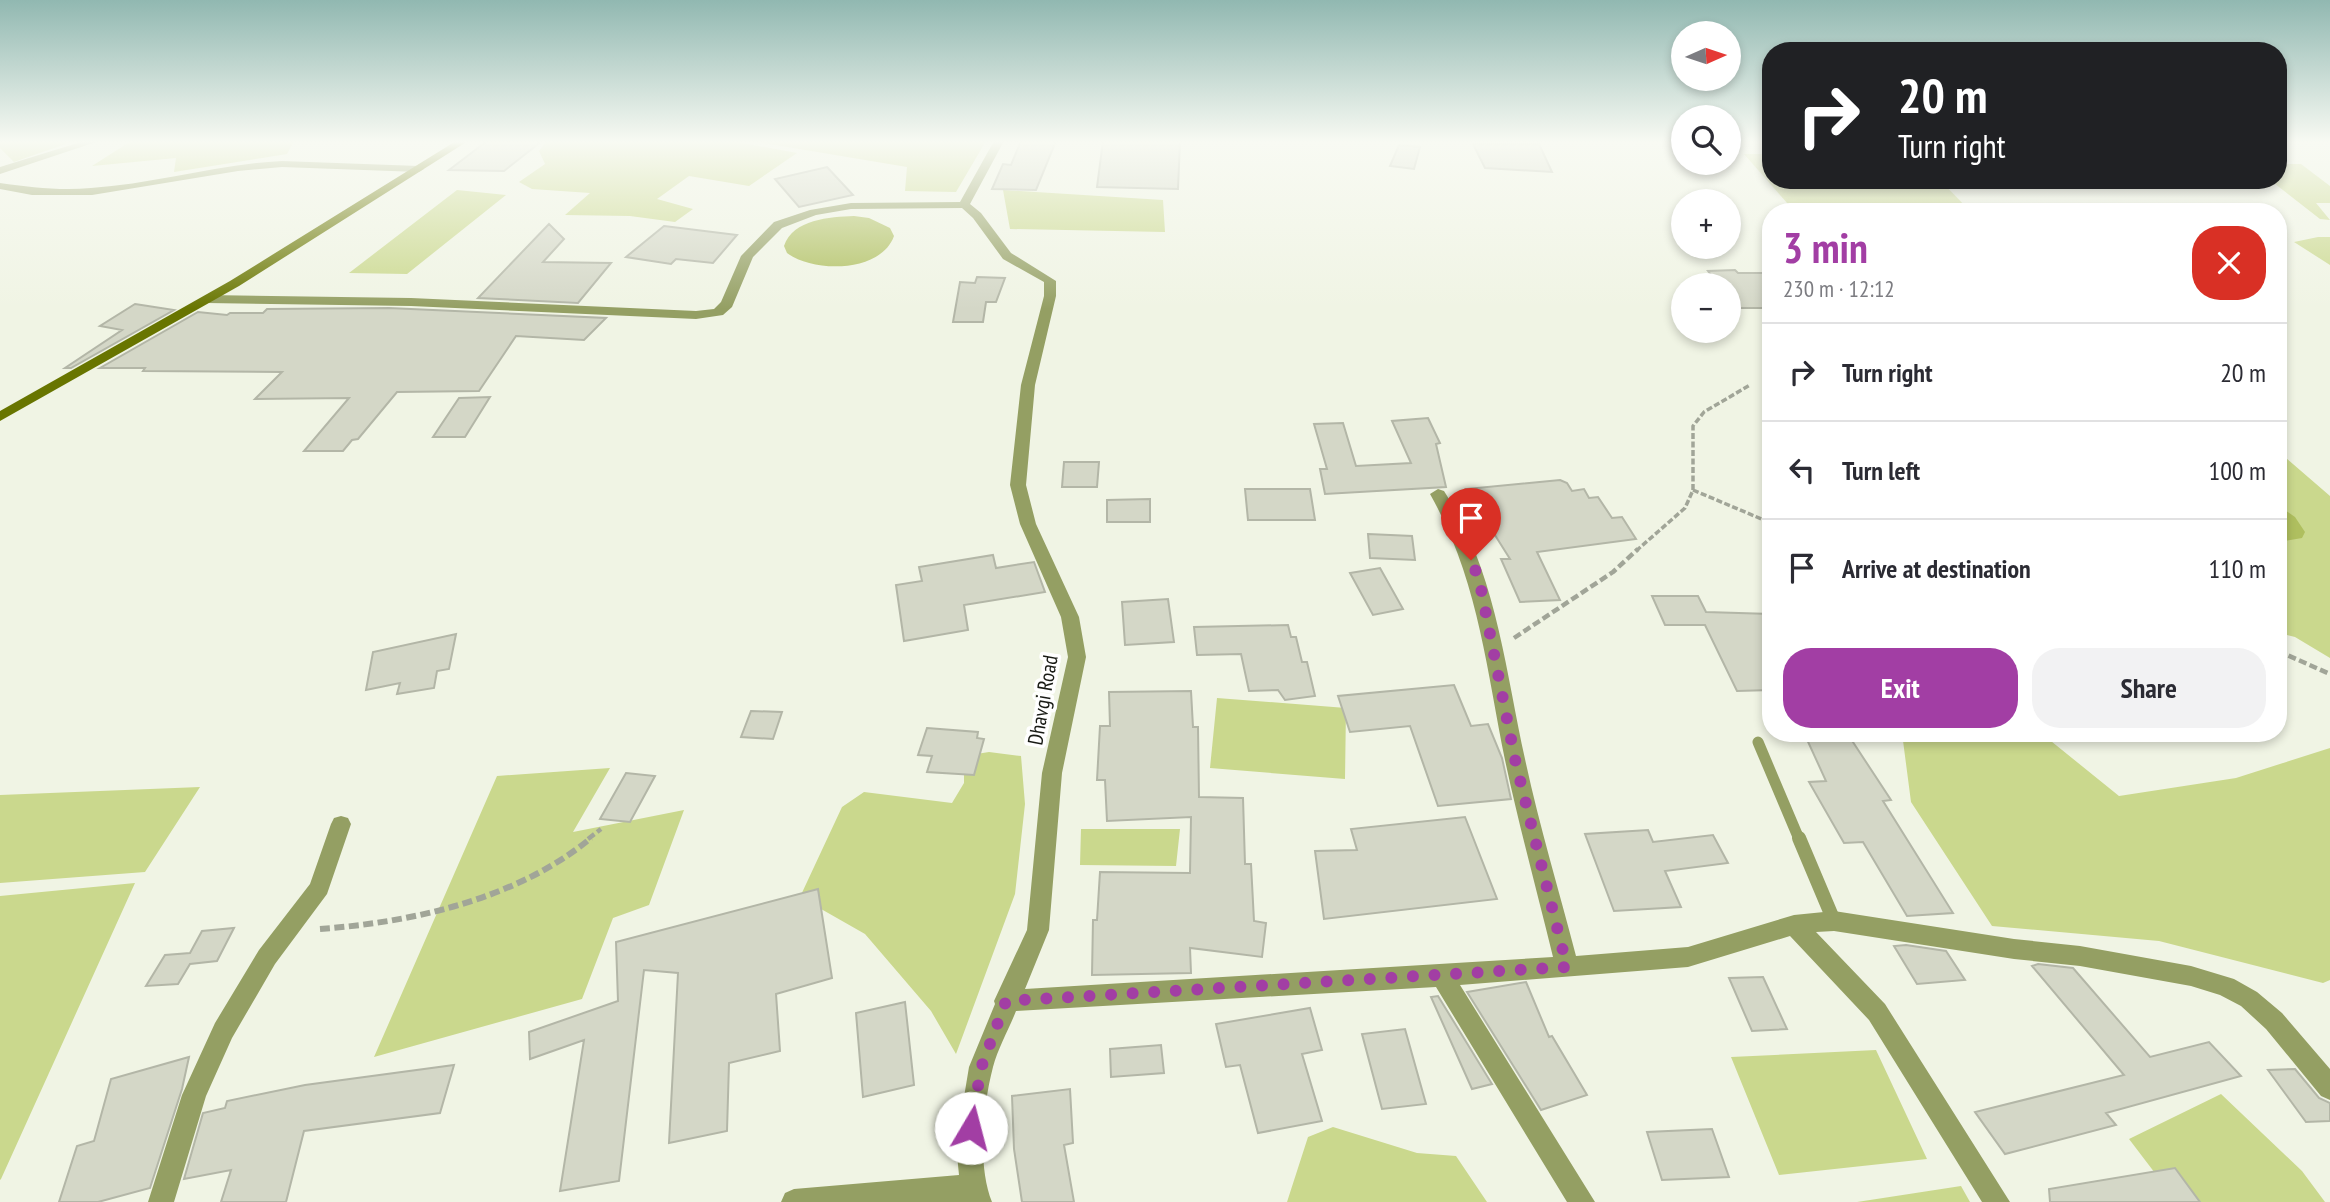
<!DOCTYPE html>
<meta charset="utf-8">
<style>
:root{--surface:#fff;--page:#f2f2f3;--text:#2b2b33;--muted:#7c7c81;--line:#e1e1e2;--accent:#a23ea4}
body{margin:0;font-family:"PT Sans Narrow",sans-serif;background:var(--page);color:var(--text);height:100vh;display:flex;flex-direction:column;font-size:26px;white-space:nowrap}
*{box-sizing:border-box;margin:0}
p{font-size:23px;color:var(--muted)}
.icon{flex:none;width:38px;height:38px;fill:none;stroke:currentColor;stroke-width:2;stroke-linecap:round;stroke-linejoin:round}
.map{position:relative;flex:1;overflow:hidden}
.panel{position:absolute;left:1762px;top:203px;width:525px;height:539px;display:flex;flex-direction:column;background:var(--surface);border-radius:28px;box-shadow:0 4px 10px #0003}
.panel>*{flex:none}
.top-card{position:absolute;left:1762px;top:42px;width:525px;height:147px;border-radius:28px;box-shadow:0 4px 10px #0003;background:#202124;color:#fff;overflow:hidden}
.needle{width:46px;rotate:87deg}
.fabs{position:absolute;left:1671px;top:21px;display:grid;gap:14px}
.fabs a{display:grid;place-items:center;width:70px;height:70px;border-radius:50%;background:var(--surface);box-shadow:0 4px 10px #0003;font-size:35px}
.pin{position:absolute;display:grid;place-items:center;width:60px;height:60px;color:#fff;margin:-72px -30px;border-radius:50% 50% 50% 0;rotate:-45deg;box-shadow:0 0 7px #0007}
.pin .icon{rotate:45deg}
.me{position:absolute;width:77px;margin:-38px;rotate:8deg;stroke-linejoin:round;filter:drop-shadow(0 0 5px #0008)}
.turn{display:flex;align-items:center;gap:24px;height:147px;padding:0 21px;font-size:32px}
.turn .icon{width:91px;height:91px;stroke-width:2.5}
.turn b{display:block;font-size:49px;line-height:60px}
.round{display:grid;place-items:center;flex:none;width:74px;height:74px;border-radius:28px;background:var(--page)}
.headline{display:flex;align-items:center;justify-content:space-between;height:119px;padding:0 21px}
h1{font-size:42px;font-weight:800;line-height:52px;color:var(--accent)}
.cta{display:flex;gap:14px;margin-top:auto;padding:14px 21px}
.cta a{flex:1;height:80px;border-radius:28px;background:var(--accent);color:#fff;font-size:28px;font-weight:800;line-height:80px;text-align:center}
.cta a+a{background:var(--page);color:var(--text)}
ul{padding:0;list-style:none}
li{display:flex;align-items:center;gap:21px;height:98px;padding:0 21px;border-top:2px solid var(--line)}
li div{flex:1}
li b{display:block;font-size:26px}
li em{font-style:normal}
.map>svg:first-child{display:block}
</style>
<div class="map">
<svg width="2330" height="1202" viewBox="0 0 2330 1202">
<rect width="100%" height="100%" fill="#f0f4e4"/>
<path fill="#cad88d" d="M0 141H74L14 162 0 148Z
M131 141H294L287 154 174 172 176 158 92 166Z
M547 141H732L797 153 749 186 689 176 657 199 693 209 675 222 630 216 565 215 590 193 532 189 519 182 545 164 539 151Z
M752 141H986L956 192 905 191 907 167Z
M1744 154H1771V180H1940L1971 212H1795Z
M2279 164H2301L2330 186V203H2316L2330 220 2320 219 2270 180H2278Z
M457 190 506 195 407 274 349 273Z
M1003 190 1163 200 1165 232 1010 229Z
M2318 237H2330V265L2294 242Z
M2278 458H2286L2330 496V658L2295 637 2279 633Z
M1217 698 1346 708 1345 779 1210 768Z
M1902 733H2041L2119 796 2236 778 2330 748V980L2323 983 2159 941 1992 926 1911 802Z
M989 752 1021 756 1025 804 1015 894 956 1054 931 1011 865 934 800 897 842 807 864 792 952 803 964 783V756Z
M610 768 573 832 684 810 649 905 613 918 582 999 374 1057 497 776Z
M200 787 145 872 0 883V795Z
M1081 829H1180L1176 866 1080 865Z
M135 883 1 1179 0 1180V896Z
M1876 1050 1927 1159 1779 1175 1731 1057Z
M2221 1094 2302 1171 2325 1202H2177L2129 1139Z
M1333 1127 1417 1153 1456 1156 1487 1202H1287L1308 1137Z
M1961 1186 1970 1202H1857Z"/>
<path fill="#afbf5f" d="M854 216 869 218 890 228 894 236C881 273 813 273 787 253L784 246C793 219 830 217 854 216Z
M2279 506 2295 517 2305 532 2302 538 2279 542Z"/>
<path fill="#d4d7c7" stroke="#b3b6a7" stroke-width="2" d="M487 141H542L504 171 449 170Z
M1021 141H1056L1036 190 992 189 1003 164 1011 165Z
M1103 141H1180L1178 189 1097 187Z
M1473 144H1539L1552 172 1485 168Z
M1399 145 1420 147 1414 169 1390 166Z
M827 167 853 195 799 207 775 179Z
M549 224 564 239 543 262 611 263 578 303 478 298Z
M664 226 737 235 713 263 676 259 671 264 626 257Z
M1735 270 1738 273H1771V308H1729V285H1719L1708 271Z
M977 277 1005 278 996 302H986L983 322H953L960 282 975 283Z
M135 304 174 310 71 368H65L122 330 100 326Z
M389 308 606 318 584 340 516 336 479 391 397 392 358 439 352 440 343 451H304L349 398 255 399 282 372 143 371 145 368H100L198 312 227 315 230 313H263L267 309Z
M490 397 465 437H433L459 398Z
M1428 418 1440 443 1436 444 1446 487 1325 494 1320 469H1327L1314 424 1343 423 1356 466 1411 463 1392 421Z
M1064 462H1099L1097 487H1062Z
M1560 480 1567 483 1572 491 1584 489 1589 498 1598 497 1612 518 1622 517 1636 539 1537 552 1560 600 1520 602 1501 559H1510L1466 489Z
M1245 489H1310L1315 520H1248Z
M1150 499V522H1107V500Z
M1368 534 1412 536 1415 560 1370 558Z
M993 555 996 568 1034 562 1045 592 964 605 968 630 904 641 896 585 922 581 919 567Z
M1380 568 1403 609 1373 615 1350 573Z
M1652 596H1698L1706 612 1771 614V690L1737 691 1705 625H1665Z
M1168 599 1174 642 1125 645 1122 602Z
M1288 625 1291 637H1296L1302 662H1307L1315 696 1285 700 1278 690 1249 691 1241 654 1197 655 1194 627Z
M456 634 449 669 437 671 434 688 397 694 400 683 366 690 373 652Z
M1454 685 1471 726 1488 724 1502 758 1511 799 1438 806 1410 726 1350 732 1338 696Z
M1191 691 1193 727H1198L1199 797 1243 798 1245 864H1251L1254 921 1266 923 1262 957 1190 948 1191 973 1092 975 1093 920H1097L1100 872 1190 873 1191 817 1107 821 1105 780H1097L1100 726H1110L1109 692Z
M751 711 782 712 773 739 741 737Z
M927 728 978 732 977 738 984 739 974 775 927 772 932 756 918 755Z
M1804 733H1847L1891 800 1883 801 1953 913 1907 916 1863 842 1844 843 1809 782 1826 781Z
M626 773 655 776 630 822 600 819Z
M1465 817 1497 899 1324 919 1315 851 1357 850 1351 829Z
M1648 830 1653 842 1713 835 1728 863 1665 871 1681 907 1614 911 1585 834Z
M818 889 832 978 776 994 780 1051 729 1063 727 1131 669 1143 678 973 644 970 619 1181 560 1191 584 1040 530 1059 529 1032 618 1001 616 942Z
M234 928 217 961 190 964 178 984 146 986 165 955 190 953 202 931Z
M1906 945 1946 951 1965 980 1917 984 1894 946Z
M2038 964 2073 968 2150 1057 2209 1042 2241 1076 2106 1113 2116 1125 2005 1154 1975 1112 2124 1075 2032 966Z
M1763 977 1787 1029 1752 1031 1729 978Z
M1526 982 1549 1037 1552 1036 1587 1095 1541 1110 1467 992Z
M1438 996 1492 1084 1472 1089 1431 997Z
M905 1002 914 1085 863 1097 856 1013Z
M1310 1008 1322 1050 1302 1054 1322 1121 1258 1133 1240 1065 1226 1067 1216 1024Z
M1405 1029 1426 1104 1382 1109 1362 1034Z
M1161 1045 1164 1073 1111 1077 1110 1049Z
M189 1057 182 1089 150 1188 98 1202H59L77 1146 94 1141 111 1079Z
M454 1065 440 1113 304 1131 286 1202H221L231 1170 184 1179 203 1113 225 1108 227 1101 305 1085Z
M2295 1069 2319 1098 2330 1103V1121L2306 1122 2268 1070Z
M1070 1089 1073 1143 1064 1145 1074 1202H1022L1014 1149 1012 1096Z
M1712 1129 1729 1177 1662 1180 1647 1132Z
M2175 1168 2200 1202H2050L2049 1189Z"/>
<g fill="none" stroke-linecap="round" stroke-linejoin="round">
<path stroke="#a1a598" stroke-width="3.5" stroke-dasharray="6 2.5" stroke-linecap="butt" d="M1693 490 1771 523
M1636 551 1685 508 1693 490V426L1704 412 1750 385"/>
<path stroke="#a1a598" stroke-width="4.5" stroke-dasharray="8 3.5" stroke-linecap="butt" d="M1514 638 1613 572 1638 549
M2278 651 2330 674
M588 839 601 829"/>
<path stroke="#a1a598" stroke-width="6" stroke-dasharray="10 4.5" stroke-linecap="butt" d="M320 929C414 922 517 899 591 838"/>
<path stroke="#949f63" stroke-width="11" d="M1758 742 1799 839"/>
<path stroke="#949f63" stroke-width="14" d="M1799 838 1834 921"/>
<path fill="#949f63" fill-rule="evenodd" d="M84 141H99L0 174V167Z
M994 141H1004L970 204 981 213 1011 253 1056 281V296L1035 385 1026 485 1036 524 1079 617 1086 657 1062 773 1049 930 1025 989 1553 957C1537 891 1519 826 1505 760 1486 666 1478 579 1430 494L1438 489 1444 491C1496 571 1505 668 1525 759 1539 825 1559 890 1576 956L1688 947 1794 915 1834 911 2014 939 2080 946 2191 966 2234 979 2257 992 2282 1013 2330 1069V1100L2321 1096 2266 1029 2241 1006 2220 995 2191 986 2080 966 2014 959 1834 931 1816 932 1885 1004 2010 1202H1982L1869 1020 1790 936 1688 967 1460 985 1595 1202H1567L1436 987 1016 1011C1009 1029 998 1048 993 1067 983 1105 977 1165 992 1202H781L785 1193 794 1189 959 1175 956 1145 969 1067 995 1004 994 1001 1027 930 1042 773 1068 657 1061 617 1020 524 1010 485 1021 385 1044 296V282L1003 259 973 218 962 208 851 209 816 215 782 228 753 257 732 307 723 315 696 319 411 306 207 303 201 299 207 295 411 298 696 311 714 309 721 302 741 256 774 222 810 210 851 203 960 202Z
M282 161 419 166 424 169 419 172 282 167 238 171 92 195H32L0 189V183C30 187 60 191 91 188 155 184 218 164 282 161Z
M341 816 348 818 351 824 327 894 275 964 232 1038 206 1096 174 1202H148L182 1095 215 1023 259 950 310 884 331 824 334 818Z"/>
<path fill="#687500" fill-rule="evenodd" d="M456 141H468L239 286 0 421V411L230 281Z"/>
</g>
<linearGradient id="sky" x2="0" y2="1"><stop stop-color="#91b8b1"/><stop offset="0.46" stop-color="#f8faf3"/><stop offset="1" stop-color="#f8faf3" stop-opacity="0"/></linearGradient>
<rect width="2330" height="309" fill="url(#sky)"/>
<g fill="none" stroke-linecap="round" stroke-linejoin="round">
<path stroke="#a23ea4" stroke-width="12" stroke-dasharray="0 21.6" d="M971 1128 981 1068 1006 1001 1567 967 1516 764 1479 579 1471 560"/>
</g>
<g text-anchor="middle" stroke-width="7" stroke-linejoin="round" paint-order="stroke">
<g font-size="21" fill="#181a14" stroke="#fff">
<text transform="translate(1043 700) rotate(-80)" y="7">Dhavgi Road</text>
</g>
</g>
</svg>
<div class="fabs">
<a><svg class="needle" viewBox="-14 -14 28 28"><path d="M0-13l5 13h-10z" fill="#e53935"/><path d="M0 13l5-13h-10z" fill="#7c7c81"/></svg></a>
<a><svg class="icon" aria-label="search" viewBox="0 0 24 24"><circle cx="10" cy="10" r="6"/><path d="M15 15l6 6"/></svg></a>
<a>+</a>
<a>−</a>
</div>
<div class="pin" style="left:1471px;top:560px;background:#d93025"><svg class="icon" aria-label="arrive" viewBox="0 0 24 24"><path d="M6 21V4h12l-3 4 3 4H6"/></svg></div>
<svg class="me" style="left:971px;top:1128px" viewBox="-20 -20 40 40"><circle r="19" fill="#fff"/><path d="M0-13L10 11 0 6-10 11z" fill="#a23ea4"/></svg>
<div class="top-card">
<div class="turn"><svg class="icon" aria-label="right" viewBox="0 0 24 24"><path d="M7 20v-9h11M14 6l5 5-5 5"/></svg><div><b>20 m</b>Turn right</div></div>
</div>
<section class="panel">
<div class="headline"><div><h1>3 min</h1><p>230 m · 12:12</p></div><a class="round" style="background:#d93025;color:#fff"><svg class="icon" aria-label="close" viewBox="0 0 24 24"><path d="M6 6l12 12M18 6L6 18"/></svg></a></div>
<ul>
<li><svg class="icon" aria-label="right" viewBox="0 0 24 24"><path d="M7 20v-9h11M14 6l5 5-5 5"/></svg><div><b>Turn right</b></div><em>20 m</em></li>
<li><svg class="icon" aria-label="left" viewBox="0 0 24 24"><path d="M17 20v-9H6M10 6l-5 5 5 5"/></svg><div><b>Turn left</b></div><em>100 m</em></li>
<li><svg class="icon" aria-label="arrive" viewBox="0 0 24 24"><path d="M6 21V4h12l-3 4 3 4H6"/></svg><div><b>Arrive at destination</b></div><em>110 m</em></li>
</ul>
<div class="cta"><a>Exit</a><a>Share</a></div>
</section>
</div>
